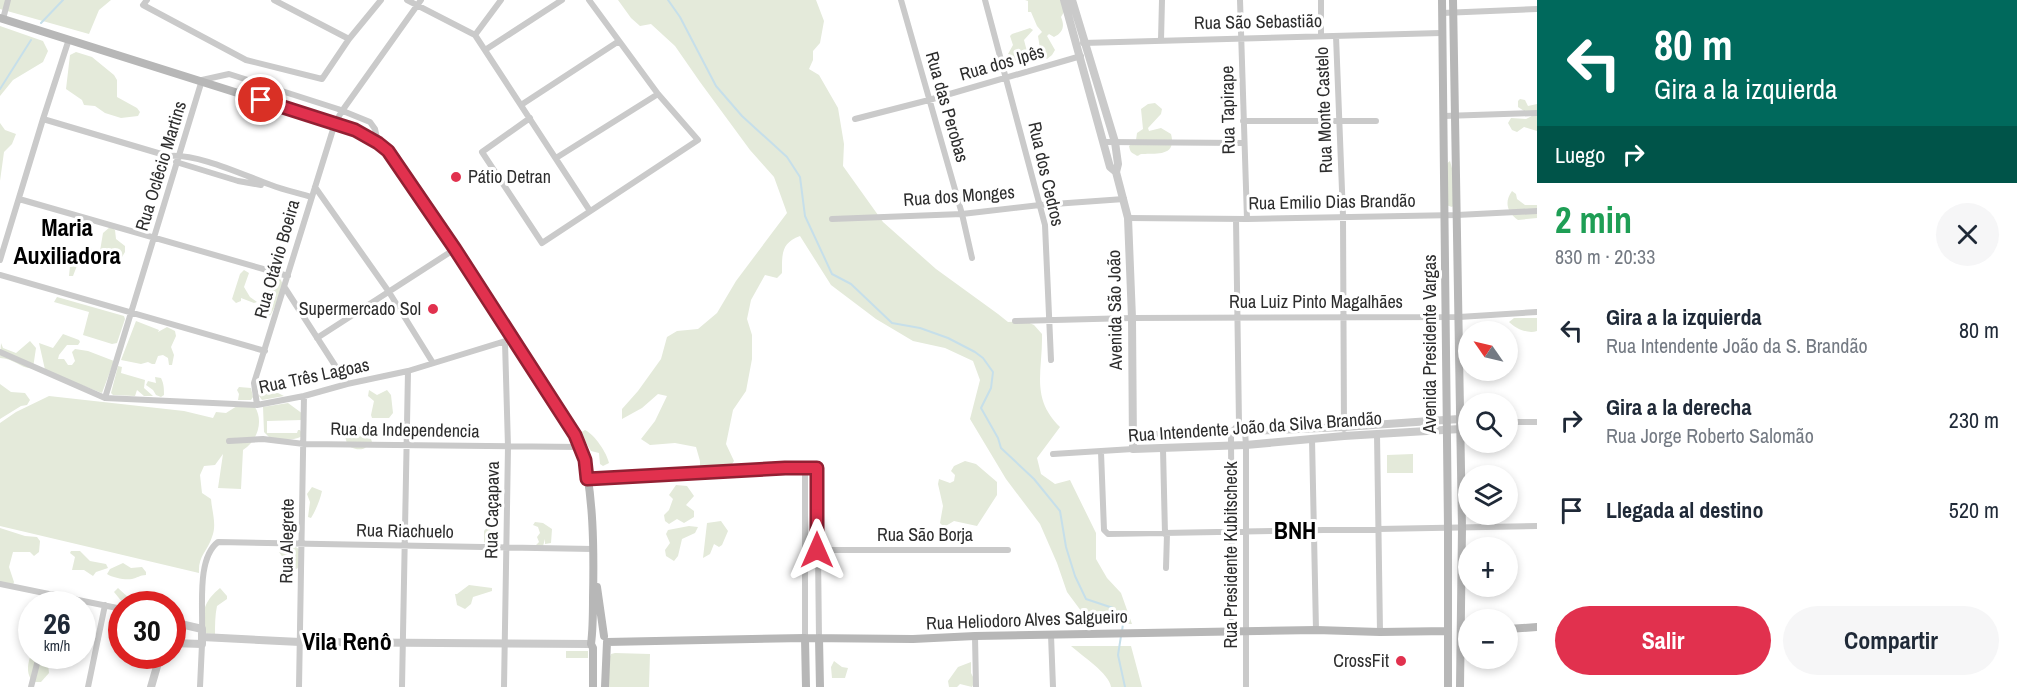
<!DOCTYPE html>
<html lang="es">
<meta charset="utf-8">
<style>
:root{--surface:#fff;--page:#f6f6f7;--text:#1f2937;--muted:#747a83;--accent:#e1314e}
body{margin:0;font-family:"Archivo Narrow",sans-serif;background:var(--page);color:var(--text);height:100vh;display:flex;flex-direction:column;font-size:22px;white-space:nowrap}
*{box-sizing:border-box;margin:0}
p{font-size:20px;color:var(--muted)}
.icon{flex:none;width:33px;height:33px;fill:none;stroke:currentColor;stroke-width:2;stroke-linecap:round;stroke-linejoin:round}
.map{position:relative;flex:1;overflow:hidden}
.side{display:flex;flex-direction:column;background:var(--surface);width:480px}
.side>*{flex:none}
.hud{background:#00695c;color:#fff;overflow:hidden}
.needle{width:39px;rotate:304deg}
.fabs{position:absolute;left:1458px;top:321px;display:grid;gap:12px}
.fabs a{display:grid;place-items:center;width:60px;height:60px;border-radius:50%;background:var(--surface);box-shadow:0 3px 9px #0003;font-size:30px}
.speed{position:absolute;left:18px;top:591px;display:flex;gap:12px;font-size:30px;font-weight:700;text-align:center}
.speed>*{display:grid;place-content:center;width:78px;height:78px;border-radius:50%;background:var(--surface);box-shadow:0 3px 9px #0003;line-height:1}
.speed small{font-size:15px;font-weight:400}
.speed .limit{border:9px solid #d22;background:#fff;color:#111}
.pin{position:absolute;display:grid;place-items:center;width:51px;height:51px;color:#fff;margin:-26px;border:3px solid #fff;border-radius:50%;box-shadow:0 2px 6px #0007}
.me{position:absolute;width:66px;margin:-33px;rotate:0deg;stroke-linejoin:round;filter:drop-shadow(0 0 4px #0008)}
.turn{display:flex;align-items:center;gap:21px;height:126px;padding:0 18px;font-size:27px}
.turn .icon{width:78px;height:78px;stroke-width:2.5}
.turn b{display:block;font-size:42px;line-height:51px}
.then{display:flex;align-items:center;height:57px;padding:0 18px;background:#0003;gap:12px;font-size:22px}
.round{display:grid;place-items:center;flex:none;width:63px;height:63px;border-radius:32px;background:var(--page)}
.headline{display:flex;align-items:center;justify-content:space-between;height:102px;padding:0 18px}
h1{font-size:36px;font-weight:700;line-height:45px;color:#1e9e55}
.action{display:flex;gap:12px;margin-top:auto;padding:12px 18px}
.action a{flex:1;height:69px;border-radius:36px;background:var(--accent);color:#fff;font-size:24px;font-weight:700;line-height:69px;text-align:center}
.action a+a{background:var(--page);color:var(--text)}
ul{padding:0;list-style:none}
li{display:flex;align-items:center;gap:18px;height:90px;padding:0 18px}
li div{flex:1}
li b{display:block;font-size:22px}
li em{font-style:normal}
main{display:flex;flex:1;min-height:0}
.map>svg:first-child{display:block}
</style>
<main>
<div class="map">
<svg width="1537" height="687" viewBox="0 0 1537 687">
<rect width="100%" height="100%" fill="#fff"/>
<path fill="#e4eada" d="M0 0H111L99 10 89 34 0 9Z
M618 0H816L824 21 820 43 813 51V60L809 69 819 75 838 108 844 144 843 166 883 222 936 269 998 314 1008 322 1025 321 1034 325 1042 334C1043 370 1030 398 1060 427L1037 458 1041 474 1055 484 1070 480 1096 533V559L1107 578 1121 593 1132 624 1090 623 1067 592 1057 563 1040 524 1006 479 970 419 980 380 973 361 945 348 913 341 876 319 831 285 800 236C781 243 782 254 782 273L777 278 765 275 751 300 747 319 752 335V359L746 391 733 410 726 444 734 461 728 470 700 475V461L696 447 675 443 650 445 641 439 655 421 667 396 658 394 642 408 622 419V409L638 391 661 359 667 337 677 331 698 329 717 313 736 281 787 213 774 177 750 150 700 82 675 46 651 24 640 26 631 18Z
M1025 0H1063L1064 12 1061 17C1065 26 1063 33 1054 37L1049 34 1047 36 1055 50 1052 55 1047 59 1041 55 1038 36 1042 32 1037 26 1031 12H1028V1Z
M0 26 43 41 48 51 43 62 13 80 0 96Z
M1030 28 1033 30 1024 40 1030 63 1022 66 1008 54 1013 45 1010 36 1012 34Z
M76 52 92 57 114 75 117 80V97L137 108 140 112 138 116 121 118 105 113 95 106 84 105 82 100 66 89 70 55Z
M1520 99 1525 100 1528 106 1537 104V131L1524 127 1517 132 1512 130 1508 123 1511 118 1526 119 1532 116 1518 107V101Z
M1155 103 1162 109 1161 114 1148 128 1149 131 1161 128 1171 134C1177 157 1156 153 1143 154 1137 154 1140 158 1134 154 1130 152 1130 150 1129 146L1136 140 1137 133 1143 129 1141 109 1148 104Z
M0 123 5 130 16 134 12 144 4 152 0 181Z
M1450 161 1453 172 1454 205 1452 207 1446 205 1445 165Z
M1512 191 1516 194 1517 199 1525 205H1537V218L1518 220C1507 212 1504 202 1512 191Z
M110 227 115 230 116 239 125 246V252L122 257H117L110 263 104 265 92 258 95 253 100 251 103 233Z
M91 248 93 252 78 263 73 276H69L71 256 78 257 81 253Z
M244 270 249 273 244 287 250 297 257 302 254 303 241 298V301L236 303 232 299 240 274Z
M277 273 285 288V292C276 300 275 309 268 319L263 320 258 312 268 288 267 278 271 274Z
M57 297 124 316 125 319 117 343 112 344 83 335 89 312 54 302Z
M1514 318H1537V331C1528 334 1516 329 1509 322Z
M136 321 159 330 158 332 167 327 175 331 176 336 171 347 174 355 172 365H169L168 358 163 355 158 356 155 364H152L148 362 141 364 121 360Z
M63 334 79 340 80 342 78 345H67L59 355 58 359H64L68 365H72L75 361 72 352 75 349 88 351 114 361 102 393 53 374H46L39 343 53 348Z
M30 341 36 348 33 368C23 370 13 358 0 358L1 343 3 348 16 353Z
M118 366 122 367 121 373 145 380 144 388 153 396H144L137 390 135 396 113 395 111 393Z
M155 377 161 378C164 384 164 389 164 395L161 397 156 395 153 390 146 385 148 381 156 383Z
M0 384 11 392 25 393 30 400 27 405 21 406 0 419Z
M260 384 284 396 262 400 259 396Z
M239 387 251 388 253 397 251 400H238L239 394 237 390Z
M369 390 377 395 387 390 391 395 393 413 389 418H372L371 415 374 401 368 396Z
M49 396 184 411 213 418 216 412 226 413 237 406 255 407C264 422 257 441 243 450L241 489 218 488 223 454 215 465 204 466 200 475 202 493 211 499C212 512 217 525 212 537 207 552 198 556 199 573L0 526V423L16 412Z
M288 403 303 414 302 420 267 421V433H297L298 430H300L303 435C295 442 280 439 270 438L264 432 263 407Z
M354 424 361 428 360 436 371 439 372 442C364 451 359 451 348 446L344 434 347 429Z
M585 430C595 435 607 453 609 463L603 466 600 464 599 453 591 451 585 441 581 439 582 432Z
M1413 454V473H1387V455Z
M965 461 976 464 997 482V495L977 526 954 521 944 527 940 523 943 506 938 484 939 479 950 483 954 481 955 475 951 471 954 466Z
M676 485 687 486 694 496 686 505 694 511V517L684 523 677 519 669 524 665 521 664 515 669 510 673 499 669 495Z
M312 487 322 491C320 500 316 510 311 518L308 517 310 502 307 494Z
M721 521 728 531 722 545 719 547 714 544 710 554 703 558 707 523Z
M535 522 543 523 552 529 551 543 545 544V539L543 546 536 545 539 542 537 537 540 533 538 527 533 525Z
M489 525 491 528 490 536 498 540 495 545 489 546 484 542V531Z
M689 526 698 527 695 533 682 539 678 556 674 561 666 556 665 550 670 543 666 534 668 530Z
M0 528 25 536 37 537 40 541 39 552 34 556 30 552H13L9 567 14 582 12 588 0 583Z
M290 544 301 550 300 567 292 571H283L284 559 279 552 282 547Z
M71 551H80L90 561 106 564 108 568 96 572 93 576 84 570H72L75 557 70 553Z
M123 563 131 568 142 567 146 572V575C140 575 137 578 132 579 125 580 113 578 107 574L110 569Z
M469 585 492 588V591L473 597 471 604 465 609 457 605 455 594H457Z
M118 588 130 599H132L136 594H142L147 597 148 602 145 604 123 603 114 592Z
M220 588 227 596V599L217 606C215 615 215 625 215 634L203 633C202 613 203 602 220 588Z
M1071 646H1131L1142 687H1111C1110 674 1081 655 1071 646Z
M31 648 32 656H52L48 664 49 673 41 682H33C23 669 31 661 31 648Z
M566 651H588V658H566Z
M615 653 650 654 649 687H608L609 659 611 654Z
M834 661 842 667 848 668 845 678H832L831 667Z
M971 662V673L975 681 972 687 960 684 957 687H949L948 681 958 667Z"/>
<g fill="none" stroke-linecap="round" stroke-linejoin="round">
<path stroke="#c6dfea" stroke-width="2" d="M668 0 680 17 716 86 742 116 787 157 800 177 805 216 832 274 851 284 892 323 920 328 948 338 975 352 983 358 993 372 991 388 981 408 998 438 1001 448 1034 479 1060 511 1066 547 1075 576 1086 599 1113 608 1123 624 1122 631
M41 23 63 0
M0 89 31 40
M1121 636 1118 655 1125 687"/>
<path stroke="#cacaca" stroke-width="6" d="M147 0 143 5 246 60 322 79 349 39 381 0
M274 0 349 39
M407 0 475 35 590 211
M901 0 962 214 972 258
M985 0 1045 225 1051 360
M1240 0 1247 219
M1321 0V36
M1442 13 1537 9
M3 19 8 0
M475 35 501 0
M1336 36 1343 216 1344 429
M1161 40 1162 0
M1083 43 1441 33
M485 50 562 0
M521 105 619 41
M1444 116 1537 113
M530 118 482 152 542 243 698 140 658 94 589 0
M43 119 168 156C197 153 243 175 271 185 284 190 298 193 311 197
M855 119 929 100 1081 56
M1243 121H1376
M1105 142 1243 143
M556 158 658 94
M176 162 238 181 261 185
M315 187 389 292 433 363
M19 199 288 276
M1128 218 1247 219 1457 215 1537 211
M832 219 962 214 1040 205 1124 199
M1236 219 1239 424 1245 432 1246 445V687
M0 260 43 119 69 39
M0 275 265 351
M285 288 347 384
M1015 321 1132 318 1459 317 1537 312
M317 338 455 249
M0 352 105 398 257 405 304 396 347 384 408 371 512 339
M105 398 202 80 229 74 338 109 370 122 375 129 378 143
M257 405 254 383 335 123 342 111 421 0
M1508 422H1537
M1377 434 1380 632
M1312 439 1316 630
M229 441 263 439 304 444 581 447
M1163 449 1165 534
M1101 452 1104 530 1108 534 1537 526
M1053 454 1133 449
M805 468V638
M587 479 785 468H817L819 638
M806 550H1008
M1166 568 1167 534
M0 584 122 609
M51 604 53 594
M202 629C203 605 197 558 218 542L593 549
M1232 633 1231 433 1239 424
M1051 635 1053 687
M975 636 976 687
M31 687 39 656
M88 687 105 605
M200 687 202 644
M299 687 304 396
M402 687 408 371
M504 687 508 447 505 342"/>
<path stroke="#cacaca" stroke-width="8" d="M1064 0 1110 167 1116 172
M1072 0 1115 142 1118 164 1116 172 1128 218 1132 318 1133 449 1246 445 1344 436 1460 429
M1133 436 1344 427 1459 419
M172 622 202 629V644L172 643
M202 637 300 642 591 644
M151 687 160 656"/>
<path stroke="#b7b7b7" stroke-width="8" d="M1442 0 1448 528V687
M1453 0 1462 528 1460 687
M0 18 355 130 378 143 388 151 455 249 581 447C594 491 594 552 593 598 593 613 593 629 591 644L593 648V687
M597 587 604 636
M1508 629 1537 627
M805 638 806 687
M819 638 820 687
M607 642 805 638 913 639 975 636 1316 630 1380 632 1448 631
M605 687 607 642"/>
</g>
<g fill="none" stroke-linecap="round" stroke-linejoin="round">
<g stroke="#922033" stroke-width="15">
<path id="route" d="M261 100 355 130 378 143 388 151 455 249 575 435 585 460 587 479 785 468H817V550"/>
</g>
<use href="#route" stroke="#e1314e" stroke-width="10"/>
</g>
<g fill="#e1314e" stroke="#fff" stroke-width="2">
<circle cx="456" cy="177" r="6"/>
<circle cx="433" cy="309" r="6"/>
<circle cx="1401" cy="661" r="6"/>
</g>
<g text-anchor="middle" stroke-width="6" stroke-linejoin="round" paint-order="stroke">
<g font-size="18" fill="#2d2d2d" stroke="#fff">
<text transform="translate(1258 22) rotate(-1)" y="6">Rua São Sebastião</text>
<text transform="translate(1002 63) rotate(-16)" y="6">Rua dos Ipês</text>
<text transform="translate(947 107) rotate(74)" y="6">Rua das Perobas</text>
<text transform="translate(1228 110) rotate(-91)" y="6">Rua Tapirape</text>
<text transform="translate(1324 110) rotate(-92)" y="6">Rua Monte Castelo</text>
<text transform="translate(161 166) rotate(-73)" y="6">Rua Oclêcio Martins</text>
<text transform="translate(1046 174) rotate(77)" y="6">Rua dos Cedros</text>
<text transform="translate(959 196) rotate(-4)" y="6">Rua dos Monges</text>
<text transform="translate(1332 202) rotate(-1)" y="6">Rua Emilio Dias Brandão</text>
<text transform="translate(277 259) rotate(-74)" y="6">Rua Otávio Boeira</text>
<text x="1316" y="308">Rua Luiz Pinto Magalhães</text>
<text transform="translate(1115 310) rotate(-91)" y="6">Avenida São João</text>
<text transform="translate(1430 344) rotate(-90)" y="6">Avenida Presidente Vargas</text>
<text transform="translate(314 376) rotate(-12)" y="6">Rua Três Lagoas</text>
<text transform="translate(1255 427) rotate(-4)" y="6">Rua Intendente João da Silva Brandão</text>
<text transform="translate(405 430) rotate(1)" y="6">Rua da Independencia</text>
<text transform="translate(492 510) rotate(-89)" y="6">Rua Caçapava</text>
<text transform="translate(405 531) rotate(1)" y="6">Rua Riachuelo</text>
<text x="925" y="541">Rua São Borja</text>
<text transform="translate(287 541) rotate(-89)" y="6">Rua Alegrete</text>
<text transform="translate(1231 555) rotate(-90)" y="6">Rua Presidente Kubitscheck</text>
<text transform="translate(1027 620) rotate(-2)" y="6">Rua Heliodoro Alves Salgueiro</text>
</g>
<g font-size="18" fill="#2d2d2d" stroke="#fff" text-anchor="end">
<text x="468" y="183" text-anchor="start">Pátio Detran</text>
<text x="421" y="315">Supermercado Sol</text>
<text x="1389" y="667">CrossFit</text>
</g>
<g font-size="24" font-weight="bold" fill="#000" stroke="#fff">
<text x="67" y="236">Maria<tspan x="67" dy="28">Auxiliadora</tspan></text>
<text x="1295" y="539">BNH</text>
<text x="347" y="650">Vila Renô</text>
</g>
</g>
</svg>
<div class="fabs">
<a><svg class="needle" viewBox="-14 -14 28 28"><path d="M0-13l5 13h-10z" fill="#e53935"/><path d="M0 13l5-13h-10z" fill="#747a83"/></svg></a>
<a><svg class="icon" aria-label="search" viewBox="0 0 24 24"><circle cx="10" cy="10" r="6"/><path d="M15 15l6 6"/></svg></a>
<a><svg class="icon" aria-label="layers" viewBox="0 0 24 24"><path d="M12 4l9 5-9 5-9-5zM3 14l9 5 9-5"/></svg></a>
<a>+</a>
<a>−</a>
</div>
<div class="speed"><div>26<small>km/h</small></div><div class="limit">30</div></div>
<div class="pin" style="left:261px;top:100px;background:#d93025"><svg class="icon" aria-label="arrive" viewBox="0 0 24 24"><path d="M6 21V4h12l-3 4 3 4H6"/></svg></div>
<svg class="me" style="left:817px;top:550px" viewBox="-20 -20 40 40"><path d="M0-17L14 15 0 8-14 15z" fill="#e1314e" stroke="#fff" stroke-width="4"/></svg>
</div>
<section class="side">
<div class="hud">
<div class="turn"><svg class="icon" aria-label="left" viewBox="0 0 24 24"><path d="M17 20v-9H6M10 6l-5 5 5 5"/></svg><div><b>80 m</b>Gira a la izquierda</div></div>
<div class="then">Luego<svg class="icon" aria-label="right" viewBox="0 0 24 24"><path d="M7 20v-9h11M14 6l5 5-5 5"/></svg></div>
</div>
<div class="headline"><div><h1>2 min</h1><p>830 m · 20:33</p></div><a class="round"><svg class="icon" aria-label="close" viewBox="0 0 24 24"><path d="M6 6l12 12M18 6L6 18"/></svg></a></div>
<ul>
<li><svg class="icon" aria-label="left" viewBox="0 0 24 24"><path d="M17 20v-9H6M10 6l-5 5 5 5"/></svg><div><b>Gira a la izquierda</b><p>Rua Intendente João da S. Brandão</p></div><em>80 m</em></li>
<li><svg class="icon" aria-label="right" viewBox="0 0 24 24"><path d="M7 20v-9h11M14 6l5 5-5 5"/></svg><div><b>Gira a la derecha</b><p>Rua Jorge Roberto Salomão</p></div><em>230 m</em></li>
<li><svg class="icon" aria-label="arrive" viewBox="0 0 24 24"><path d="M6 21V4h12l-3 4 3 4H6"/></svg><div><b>Llegada al destino</b></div><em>520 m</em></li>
</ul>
<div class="action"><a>Salir</a><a>Compartir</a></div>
</section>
</main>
